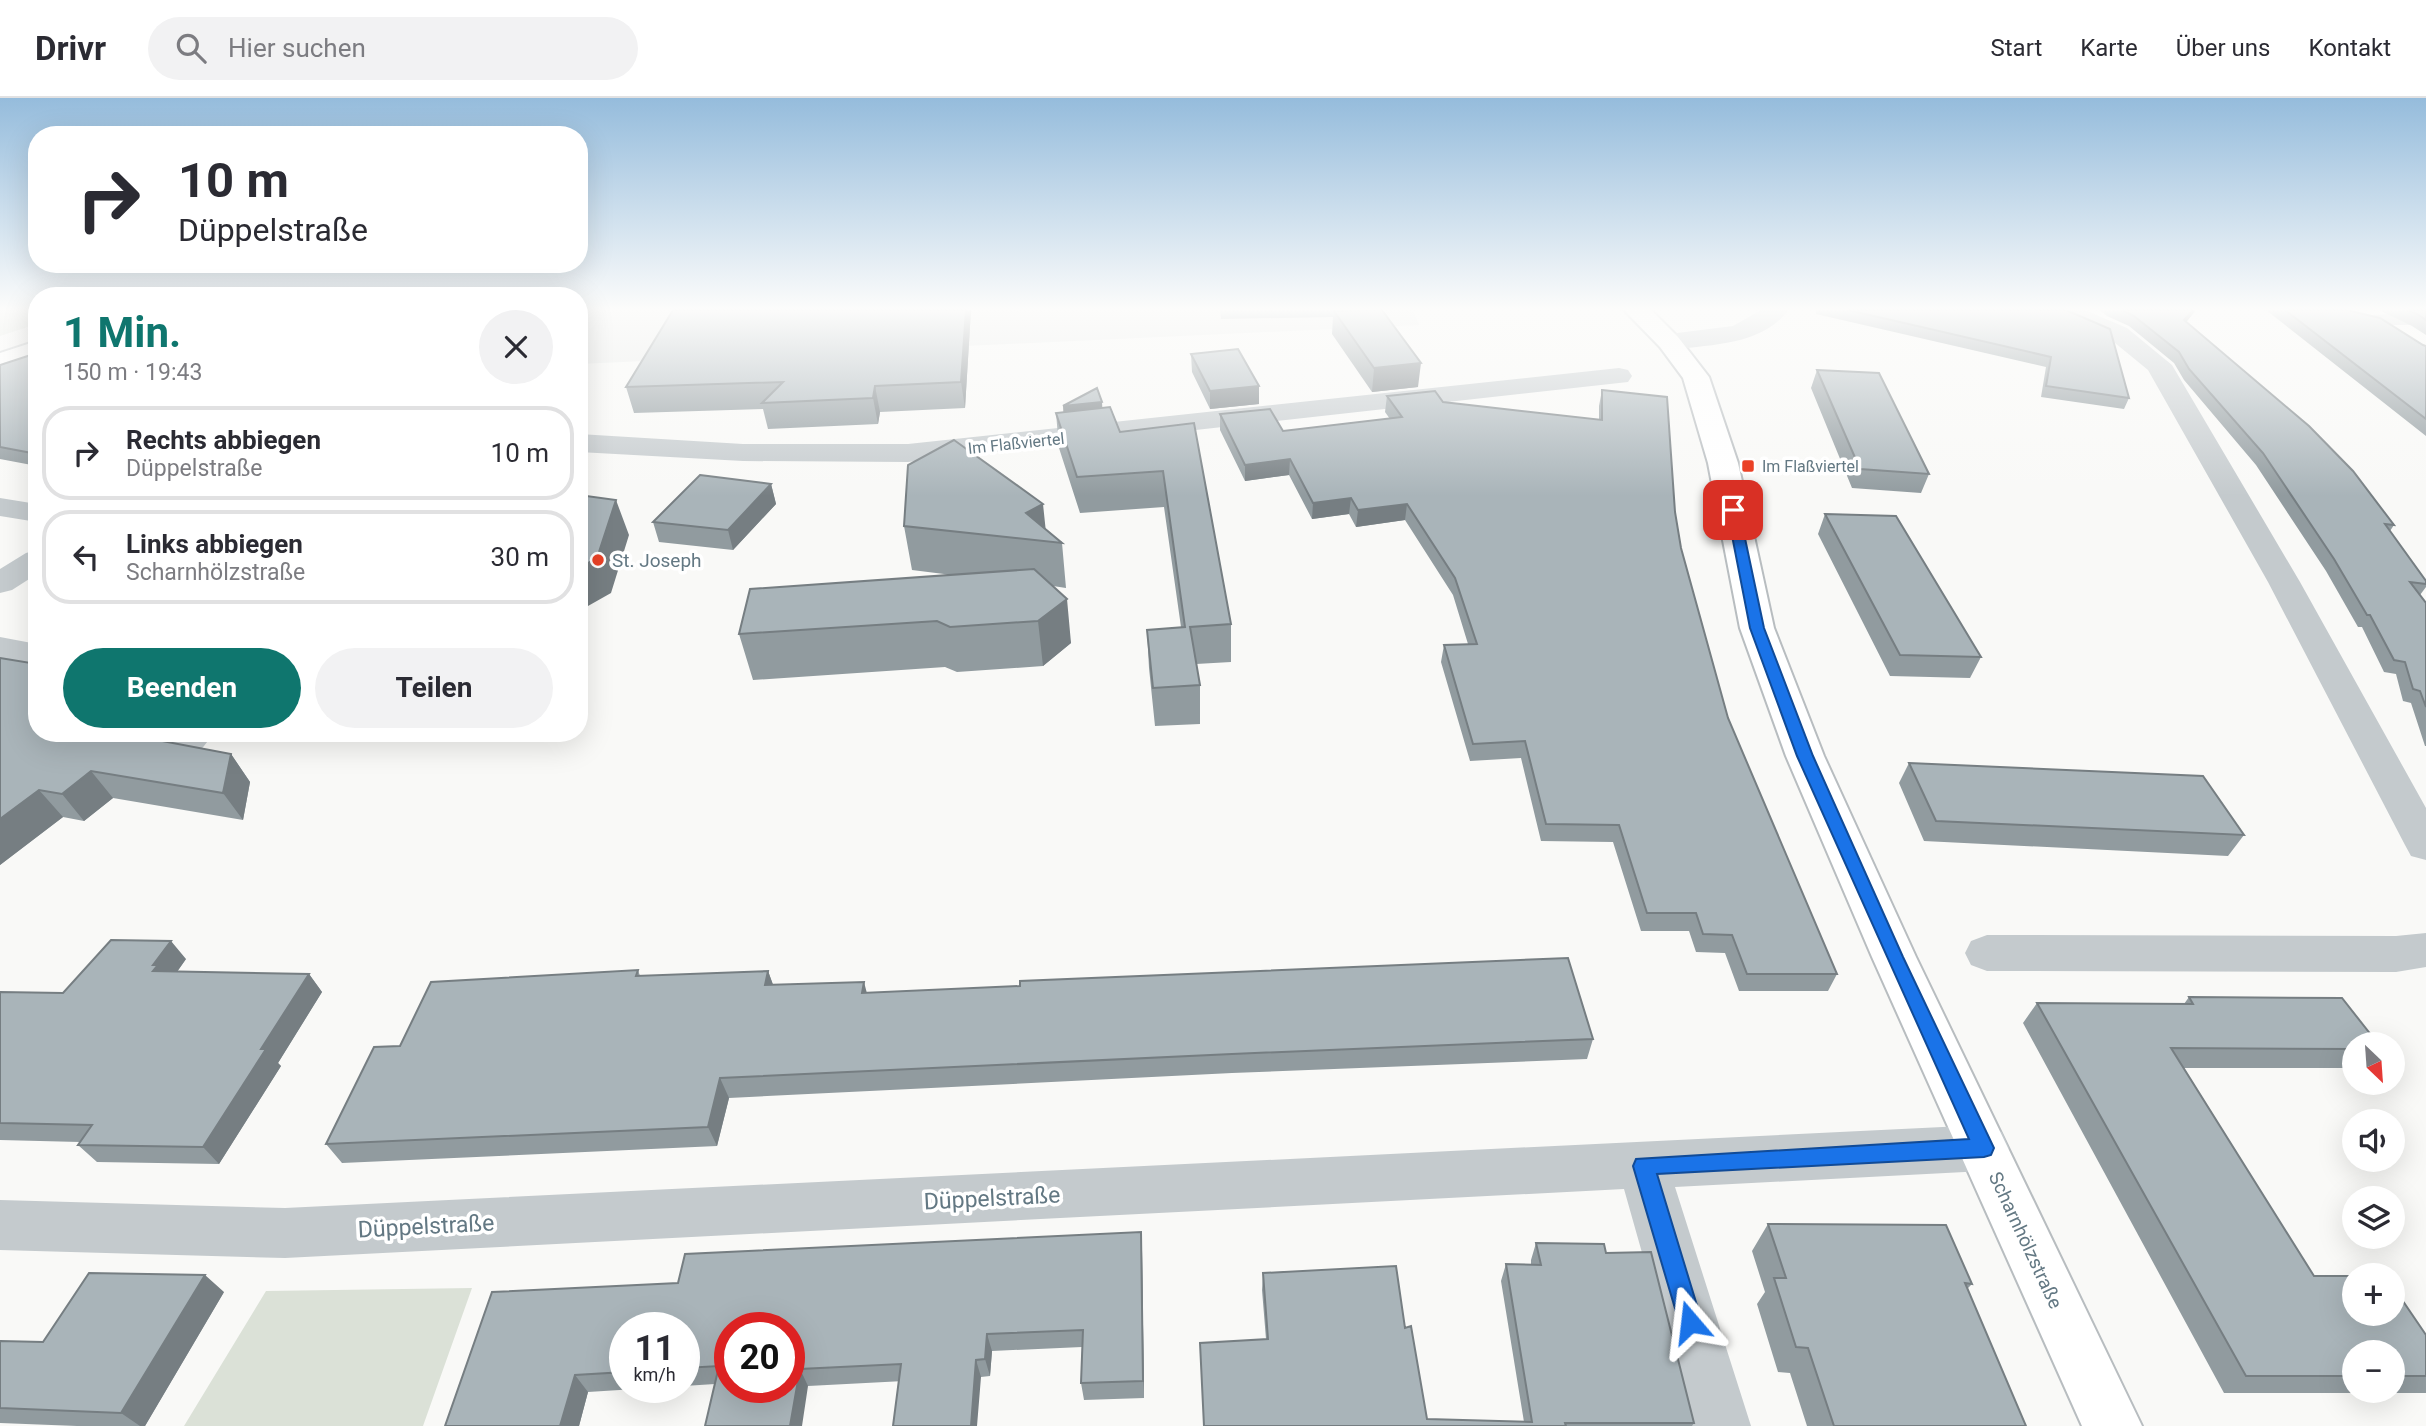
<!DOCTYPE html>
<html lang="de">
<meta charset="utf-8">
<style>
:root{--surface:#fff;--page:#f2f2f3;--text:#2b2b33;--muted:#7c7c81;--line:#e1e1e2;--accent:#0f766e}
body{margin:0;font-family:Roboto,sans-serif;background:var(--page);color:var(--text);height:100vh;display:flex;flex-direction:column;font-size:26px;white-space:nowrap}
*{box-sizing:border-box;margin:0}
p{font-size:23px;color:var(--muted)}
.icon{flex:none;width:38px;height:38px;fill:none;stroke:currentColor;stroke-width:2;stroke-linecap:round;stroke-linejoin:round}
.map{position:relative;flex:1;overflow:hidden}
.details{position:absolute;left:28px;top:189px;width:560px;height:455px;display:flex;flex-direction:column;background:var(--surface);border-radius:28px;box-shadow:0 7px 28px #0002}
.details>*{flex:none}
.top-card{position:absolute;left:28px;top:28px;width:560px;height:147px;border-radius:28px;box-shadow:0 7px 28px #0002;background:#fff;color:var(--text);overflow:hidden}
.needle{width:46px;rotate:155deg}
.buttons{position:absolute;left:2342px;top:934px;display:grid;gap:14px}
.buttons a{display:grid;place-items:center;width:63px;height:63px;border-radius:50%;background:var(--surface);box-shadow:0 7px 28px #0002;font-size:35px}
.speed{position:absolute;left:609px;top:1214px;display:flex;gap:14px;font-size:35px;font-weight:700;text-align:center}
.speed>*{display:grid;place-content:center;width:91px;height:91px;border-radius:50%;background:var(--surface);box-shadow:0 7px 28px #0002;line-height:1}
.speed small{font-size:18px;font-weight:400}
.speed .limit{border:10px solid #d22;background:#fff;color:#111}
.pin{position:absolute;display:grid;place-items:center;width:60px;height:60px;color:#fff;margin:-30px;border-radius:14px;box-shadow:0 4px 10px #0006}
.me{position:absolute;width:77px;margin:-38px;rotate:343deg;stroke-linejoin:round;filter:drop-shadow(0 0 5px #0008)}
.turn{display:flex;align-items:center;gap:24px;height:147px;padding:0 35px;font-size:32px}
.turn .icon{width:91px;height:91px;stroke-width:2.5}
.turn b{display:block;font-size:49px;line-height:60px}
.round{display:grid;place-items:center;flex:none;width:74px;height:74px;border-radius:37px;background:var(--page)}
.head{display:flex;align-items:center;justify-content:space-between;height:119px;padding:0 35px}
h1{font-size:42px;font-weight:700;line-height:52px;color:var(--accent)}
.cta{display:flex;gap:14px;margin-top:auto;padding:14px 35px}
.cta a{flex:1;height:80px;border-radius:42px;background:var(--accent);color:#fff;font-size:28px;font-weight:700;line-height:80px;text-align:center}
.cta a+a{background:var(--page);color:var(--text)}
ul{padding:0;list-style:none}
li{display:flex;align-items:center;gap:21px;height:94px;margin:0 14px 10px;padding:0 21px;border:4px solid var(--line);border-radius:28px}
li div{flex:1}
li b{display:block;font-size:26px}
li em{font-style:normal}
header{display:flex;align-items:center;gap:42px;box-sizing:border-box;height:98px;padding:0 35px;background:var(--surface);border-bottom:2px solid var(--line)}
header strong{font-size:33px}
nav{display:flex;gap:38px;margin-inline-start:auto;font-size:24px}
.search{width:490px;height:63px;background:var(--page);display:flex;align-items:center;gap:18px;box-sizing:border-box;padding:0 24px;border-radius:38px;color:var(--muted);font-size:26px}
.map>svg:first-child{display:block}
</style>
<header>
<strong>Drivr</strong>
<div class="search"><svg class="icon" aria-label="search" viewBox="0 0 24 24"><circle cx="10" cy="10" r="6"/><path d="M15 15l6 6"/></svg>Hier suchen</div>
<nav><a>Start</a><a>Karte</a><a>Über uns</a><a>Kontakt</a></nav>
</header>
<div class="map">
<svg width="2426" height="1328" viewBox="0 0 2426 1328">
<rect width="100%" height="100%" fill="#f9f9f7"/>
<path fill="#e7e9e8" d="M579 212H1413L1419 227 579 266Z"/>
<path fill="#dbe1d7" d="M0 212H37V226L0 238Z
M472 1190 423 1328H184L266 1193Z"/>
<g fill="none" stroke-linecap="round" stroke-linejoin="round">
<g stroke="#b8bdc0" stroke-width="4">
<path id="major" d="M1624 212H1651L1678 239 1709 279 1738 365 1774 530 1824 658 1916 859 2142 1328H2082L1872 859 1786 658 1740 530 1708 365 1683 280 1660 249Z
M37 243V259L0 271V255Z"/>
</g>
<path fill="#c4cacd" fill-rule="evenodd" d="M1761 212H1788C1763 248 1707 247 1669 252L1660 249 1656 244 1660 239 1669 236 1733 228Z
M2051 212H2085L2127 230 2172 267 2300 484 2426 710V762L2411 758 2405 747 2268 484 2148 272 2109 240 2054 217Z
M2426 213V227H2374L2371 222 2374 217Z
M1619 270 1628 272 1632 278 1628 284 908 364 743 363 579 354V336L743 346H908Z
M0 400 37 406V424L0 418Z
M37 452V476L12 492 0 495V471L26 455Z
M0 539 37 546V568L0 561Z
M171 635H213C201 655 188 667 165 660L159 651Z
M2426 835V869L2396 874 1987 873 1971 867 1965 855 1971 843 1987 837 2396 838Z
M1984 1027 2002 1034 2009 1050 2002 1066 1984 1073 1675 1089 1751 1328H1691L1624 1091 285 1160 0 1152V1102L285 1110Z"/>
<use href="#major" fill="#fff" fill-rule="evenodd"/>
</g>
<path fill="#919b9f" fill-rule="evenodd" d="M673 212H971L965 310 880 314 878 326 768 331 763 311 634 315 626 289Z
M1220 212H1382L1418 289 1372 294 1332 236 1333 219 1221 221Z
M1816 212H2066L2129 300 2124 311 2041 299 2046 269 1816 216Z
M2100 212H2196L2186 224 2394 427 2390 433 2426 483V489L2420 497 2426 505V648H2425L2411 605 2403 603 2396 576 2384 574 2362 529H2358L2326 473 2256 367 2184 282 2174 265 2129 228 2107 218Z
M2266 212H2347L2426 248V338Z
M2379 212H2426V237L2412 228Z
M37 255V368L0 361V267Z
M1191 256 1259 306 1210 311 1192 274Z
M1817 272 1929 376 1921 395 1852 390 1811 290Z
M1602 292 1675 414 1681 450 1728 620 1837 876 1828 893H1739L1725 855 1696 854 1689 833H1641L1613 744 1541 743 1521 660 1470 663 1441 564 1444 547 1468 546 1453 497 1405 422 1356 429 1349 416 1312 421 1289 377 1245 383 1220 332V316L1283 333 1390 321 1385 314 1387 298 1599 322V308Z
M1103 310 1120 334 1194 325 1231 526V564L1196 566 1200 587V626L1155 628 1149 570 1147 532 1181 529 1164 409 1080 415 1059 350 1056 315Z
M771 386 776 406 733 452 659 444 653 424Z
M1825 416 1981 559 1970 580 1890 578 1818 436Z
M904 428 1046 432 1062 445 1066 490 1053 488 1071 545 1043 568 957 574 945 569 753 582 739 536 952 477 912 472Z
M0 560 37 635 231 656 250 684 243 722 113 700 84 723 63 719 0 767Z
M1909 665 2244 737 2228 758 1924 743 1899 685Z
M186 861 177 874 309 876 322 894 278 965 281 968 219 1066 97 1064 78 1047 80 1044 0 1042V894L63 895Z
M638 872 640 878 768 873 773 887 867 895 1593 941 1587 961 1232 975 729 1000 717 1048 342 1065 326 1046 400 948Z
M2189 899 2354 947V970H2184L2314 1178 2426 1237V1295H2224L2023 925 2037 905 2184 906ZM2354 1255H2392V1293H2354Z
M1768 1126 1972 1186 1967 1191 2026 1328H1807L1790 1275 1778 1274 1757 1206 1765 1194 1752 1153Z
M1141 1134 1142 1152 1144 1300 1084 1302 1081 1285 1082 1249 992 1253 990 1278 981 1279 808 1288 715 1286 684 1288V1230H625V1290H651L588 1294 579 1328H445L678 1185Z
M1536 1145 1606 1155 1694 1325 1692 1328H1203L1266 1241 1262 1192 1263 1175 1405 1230 1427 1321 1524 1324 1501 1183 1506 1166H1531V1162Z
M224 1194 145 1328H77L0 1325V1243L43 1244Z"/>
<path fill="#767e82" d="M966 212H971L965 310 961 284Z
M2193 212H2196L2179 233 2184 222Z
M1421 265 1418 289 1372 294 1374 270Z
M875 288 880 314 878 326 873 300Z
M1259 288V306L1210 311V293Z
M1102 304 1103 322 1064 327 1063 308Z
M1290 361 1289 377 1245 383V367Z
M771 386 776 406 733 452 728 432Z
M1351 400 1349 416 1312 421 1313 405Z
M616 402 629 437 611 495 588 508 579 510V470Z
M1043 406 1047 444 1026 415Z
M1407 406 1405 422 1356 429 1358 412Z
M1067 501 1071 545 1043 568 1038 523Z
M231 656 250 684 243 722 223 695Z
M91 673 113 700 84 723 62 696Z
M39 692 63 719 0 767V721Z
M171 843 186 861 171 882 153 873V867Z
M768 873 775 892 765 887Z
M309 876 322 894 278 965 281 968 219 1066 203 1049 261 951Z
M864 884 869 903 862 895Z
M720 980 729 1000 717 1048 708 1029Z
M1141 1134 1142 1152 1144 1300 1143 1283Z
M205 1177 224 1194 145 1328H140L121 1315Z
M987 1236 992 1253 990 1278 985 1261Z
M976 1262 981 1279 977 1328H971Z
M800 1271 808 1288 802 1328H790Z
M575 1277 588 1294 579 1328H560Z"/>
<path fill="#a9b4b9" stroke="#767e82" stroke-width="2" fill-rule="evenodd" d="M673 212H966L961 284 875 288 873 300 762 305 783 284 626 289Z
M1382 212 1421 265 1374 270 1334 213Z
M1848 212H2066L2110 231 2129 300 2046 288 2051 259Z
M2122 212H2193L2184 222 2309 328 2353 373 2394 427 2385 426 2426 483V486L2410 484 2426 505V609L2420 593 2413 591 2405 564 2394 562 2370 517H2367L2334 461 2263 355 2189 271 2179 254 2134 218Z
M2285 212H2347L2380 220 2423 247 2426 248V321Z
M2408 212H2426V222L2419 217Z
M1238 251 1259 288 1210 293 1191 256Z
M37 255V356L0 349V267Z
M1817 272 1879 275 1929 376 1860 371Z
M1097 290 1102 304 1063 308Z
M1602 292 1667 299 1675 414 1681 450 1728 620 1837 876H1747L1732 837 1703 836 1696 815H1647L1619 727 1546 726 1525 643 1473 646 1444 547 1477 546 1455 480 1407 406 1358 412 1351 400 1313 405 1290 361 1245 367 1220 316 1270 311 1283 333 1402 319 1387 298 1435 293 1443 304 1602 322Z
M1110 309 1120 334 1194 325 1231 526 1190 529 1200 587 1153 590 1147 532 1185 529 1163 373 1077 379 1056 315Z
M954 342 1043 406 1026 415 1062 445 904 428 908 367Z
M700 377 771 386 728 432 653 424Z
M579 397 616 402 597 460 579 470Z
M1825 416 1896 418 1981 559 1900 557Z
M1034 471 1067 501 1038 523 950 529 937 523 739 536 750 491Z
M0 560 37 566V635H120L231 656 223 695 91 673 62 696 39 692 0 721Z
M1909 665 2203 678 2244 737 1936 723Z
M111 842 171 843 153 867H158L153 873 309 876 261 951H266L203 1049 78 1047 92 1027 0 1025V894L63 895Z
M1568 860 1593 941 1232 956 720 980 708 1029 326 1046 374 949 400 948 431 884 638 872 636 878 768 873 765 887 864 884 862 895 1020 888V883Z
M2189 899 2342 900 2379 947H2354V951L2171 950 2314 1178H2354V1216H2392V1187L2426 1237V1278H2392V1255H2354V1278H2246L2037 905 2193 906Z
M1768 1126 1946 1127 1972 1186 1965 1185 2026 1328H1834L1808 1250 1796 1249 1774 1180H1786Z
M1141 1134 1143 1283 1081 1285 1083 1232 987 1236 985 1261 976 1262 971 1328H893L901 1266 800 1271 790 1328H705L719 1268 684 1270V1230H625V1274L575 1277 560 1328H445L492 1194 678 1185 685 1156ZM730 1230H789V1290H730Z
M1536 1145 1604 1146 1606 1155 1651 1154 1694 1325H1565L1566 1328H1204L1200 1245 1268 1241 1263 1175 1396 1168 1405 1230 1411 1228 1427 1321 1532 1324 1506 1166 1541 1167Z
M89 1175 205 1177 121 1315 0 1310V1243L43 1244Z"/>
<linearGradient id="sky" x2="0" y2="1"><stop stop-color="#95bcdc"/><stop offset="0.53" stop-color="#fcfcfb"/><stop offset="1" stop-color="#fcfcfb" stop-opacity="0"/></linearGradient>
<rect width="2426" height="398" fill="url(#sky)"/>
<path fill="#1a73e8" stroke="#114b97" stroke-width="2" d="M1733 408 1739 412 1764 530 1813 658 1903 859 1994 1050 1991 1057 1984 1059 1657 1076 1702 1224 1698 1232 1690 1235 1682 1232 1679 1224 1633 1068 1636 1061 1969 1041 1797 658 1750 530 1727 412Z"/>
<g fill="#ea4126" stroke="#fff" stroke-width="2.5">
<rect x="1741" y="361" width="14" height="14" rx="3.5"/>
<circle cx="598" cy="462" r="7"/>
</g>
<g text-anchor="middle" stroke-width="7" stroke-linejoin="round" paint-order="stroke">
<g font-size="16" fill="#637883" stroke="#fff">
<text transform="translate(1016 345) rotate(-6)" y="6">Im Flaßviertel</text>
</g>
<g font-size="16" fill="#637883" stroke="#fff" text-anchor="start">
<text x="1762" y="374">Im Flaßviertel</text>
</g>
<g font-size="19" fill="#637883" stroke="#fff" text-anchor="start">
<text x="612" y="469">St. Joseph</text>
</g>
<g font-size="19" fill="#637883" stroke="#fff">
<text transform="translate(2026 1142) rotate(65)" y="7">Scharnhölzstraße</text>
</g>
<g font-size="23" fill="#637883" stroke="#fff">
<text transform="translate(992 1100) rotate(-3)" y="8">Düppelstraße</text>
<text transform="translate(426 1128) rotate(-3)" y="8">Düppelstraße</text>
</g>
</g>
</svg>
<div class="buttons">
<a><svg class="needle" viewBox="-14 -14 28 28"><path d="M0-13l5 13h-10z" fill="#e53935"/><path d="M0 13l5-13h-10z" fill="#7c7c81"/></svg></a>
<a><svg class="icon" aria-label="sound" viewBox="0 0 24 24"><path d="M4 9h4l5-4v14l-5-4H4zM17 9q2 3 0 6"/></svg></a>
<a><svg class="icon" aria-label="layers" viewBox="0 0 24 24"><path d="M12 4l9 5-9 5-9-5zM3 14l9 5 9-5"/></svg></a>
<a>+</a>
<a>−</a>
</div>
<div class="speed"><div>11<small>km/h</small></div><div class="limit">20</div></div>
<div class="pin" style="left:1733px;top:412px;background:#d93025"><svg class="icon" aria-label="arrive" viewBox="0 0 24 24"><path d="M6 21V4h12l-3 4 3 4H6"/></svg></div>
<svg class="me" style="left:1690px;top:1224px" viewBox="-20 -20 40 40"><path d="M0-17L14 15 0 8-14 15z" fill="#1a73e8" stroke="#fff" stroke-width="4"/></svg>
<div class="top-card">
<div class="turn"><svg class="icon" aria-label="right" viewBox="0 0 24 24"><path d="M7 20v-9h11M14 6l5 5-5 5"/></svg><div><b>10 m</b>Düppelstraße</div></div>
</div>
<section class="details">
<div class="head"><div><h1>1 Min.</h1><p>150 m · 19:43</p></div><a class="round"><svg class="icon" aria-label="close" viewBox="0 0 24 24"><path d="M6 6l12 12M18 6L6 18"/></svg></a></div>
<ul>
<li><svg class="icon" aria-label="right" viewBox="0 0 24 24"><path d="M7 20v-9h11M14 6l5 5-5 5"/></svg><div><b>Rechts abbiegen</b><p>Düppelstraße</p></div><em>10 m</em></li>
<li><svg class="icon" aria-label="left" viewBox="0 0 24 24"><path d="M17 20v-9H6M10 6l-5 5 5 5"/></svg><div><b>Links abbiegen</b><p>Scharnhölzstraße</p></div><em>30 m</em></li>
</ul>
<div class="cta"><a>Beenden</a><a>Teilen</a></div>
</section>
</div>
